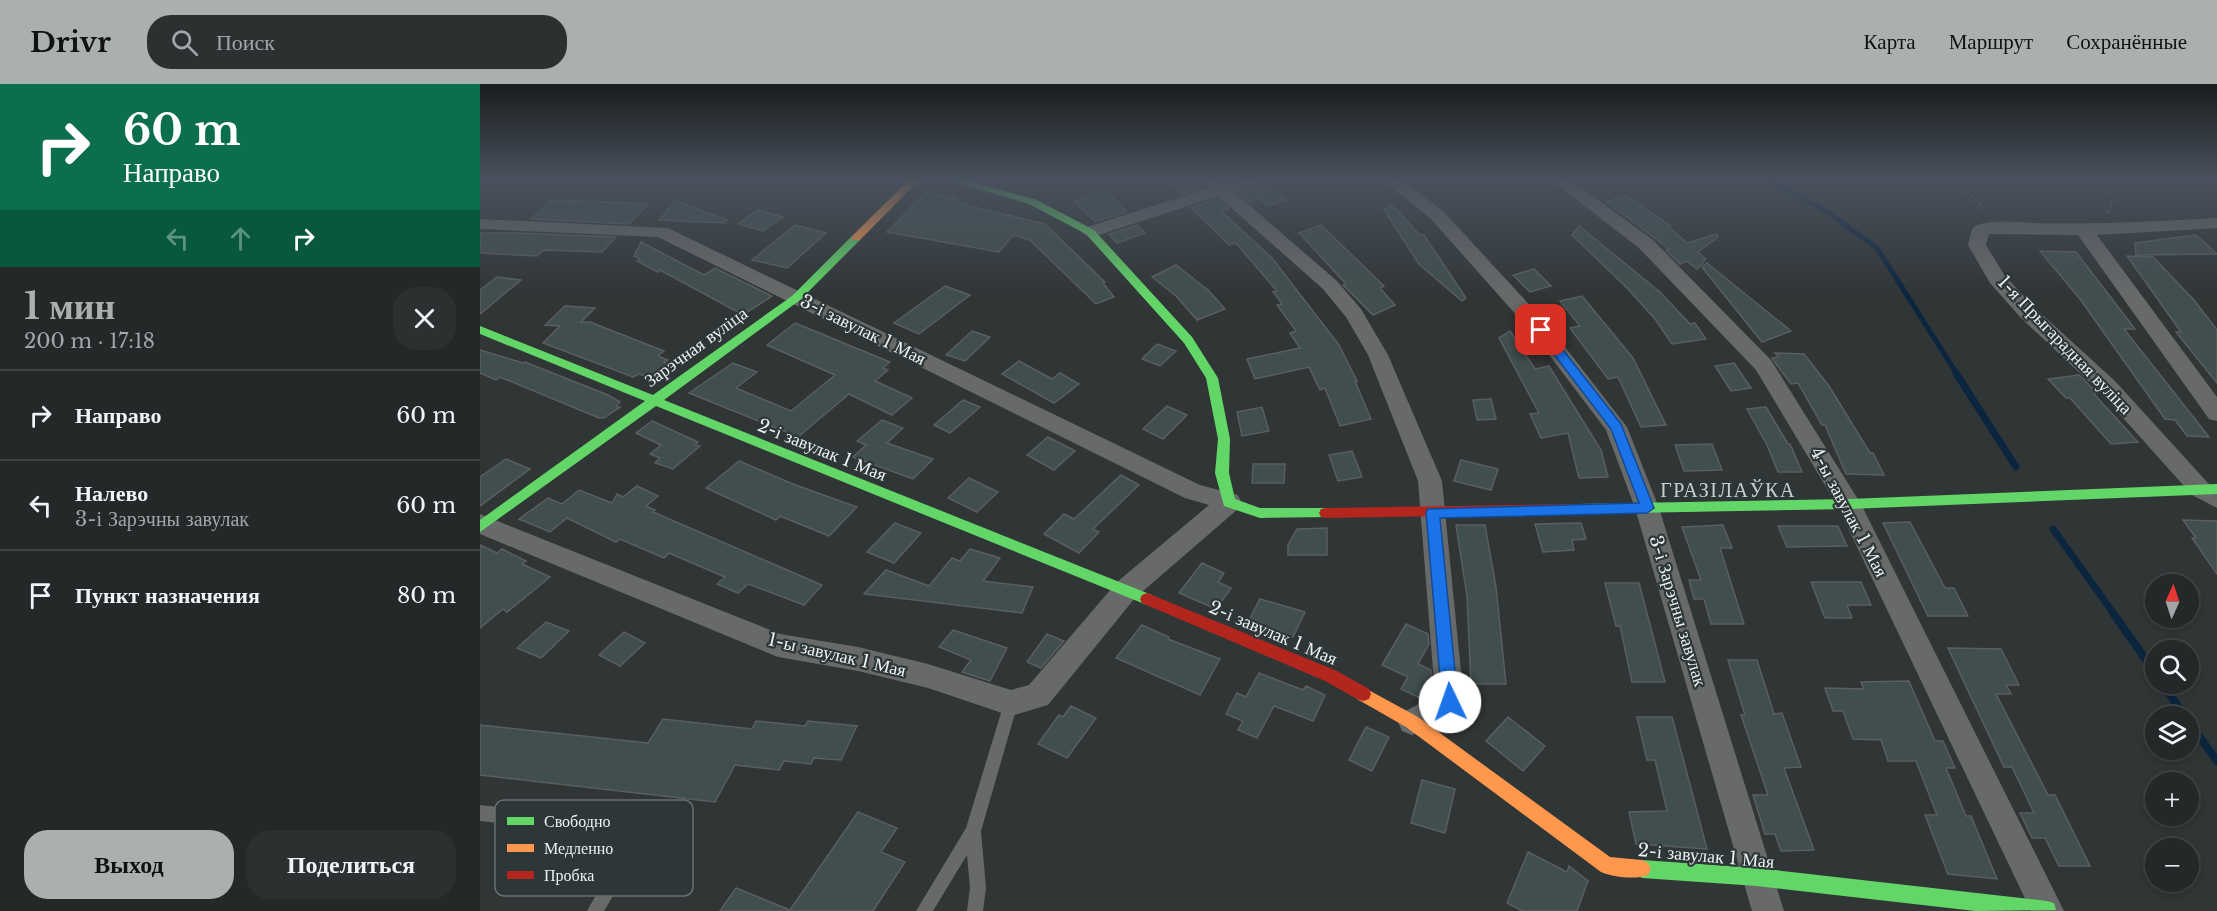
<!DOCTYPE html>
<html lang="ru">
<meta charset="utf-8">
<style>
:root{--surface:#242828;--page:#2c3030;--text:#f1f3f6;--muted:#a3a6a8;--line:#414445;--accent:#aaafb0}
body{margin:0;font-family:"Libre Baskerville",serif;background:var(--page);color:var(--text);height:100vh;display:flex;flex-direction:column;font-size:22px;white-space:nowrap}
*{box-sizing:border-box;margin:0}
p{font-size:20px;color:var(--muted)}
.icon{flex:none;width:33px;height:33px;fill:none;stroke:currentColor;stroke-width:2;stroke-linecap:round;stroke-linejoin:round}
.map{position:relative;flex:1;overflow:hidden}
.panel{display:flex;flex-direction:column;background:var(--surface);width:480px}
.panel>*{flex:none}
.banner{background:#0b6e4f;color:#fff;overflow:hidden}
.needle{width:39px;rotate:3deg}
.buttons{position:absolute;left:1665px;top:490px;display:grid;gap:12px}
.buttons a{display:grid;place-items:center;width:54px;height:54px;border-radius:50%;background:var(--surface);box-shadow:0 3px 9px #0003,0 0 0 2px var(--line);font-size:30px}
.pin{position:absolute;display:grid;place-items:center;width:51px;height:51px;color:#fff;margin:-26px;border-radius:12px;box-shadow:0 3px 9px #0006}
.me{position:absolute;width:66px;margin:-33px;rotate:357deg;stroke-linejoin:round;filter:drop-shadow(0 0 4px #0008)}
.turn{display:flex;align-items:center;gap:21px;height:126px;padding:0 24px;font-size:27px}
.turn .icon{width:78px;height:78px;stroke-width:2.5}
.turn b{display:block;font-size:42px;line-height:51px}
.lanes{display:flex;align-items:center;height:57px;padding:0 24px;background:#0003;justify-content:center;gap:30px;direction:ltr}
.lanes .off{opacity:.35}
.round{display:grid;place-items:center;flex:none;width:63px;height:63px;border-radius:24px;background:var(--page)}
.head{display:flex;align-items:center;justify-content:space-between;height:102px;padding:0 24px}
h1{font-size:36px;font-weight:800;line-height:45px;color:var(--accent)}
.cta{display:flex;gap:12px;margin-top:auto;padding:12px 24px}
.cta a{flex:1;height:69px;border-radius:24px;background:var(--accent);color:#111;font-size:24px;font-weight:800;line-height:69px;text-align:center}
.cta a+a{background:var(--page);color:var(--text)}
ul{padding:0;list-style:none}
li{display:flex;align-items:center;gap:18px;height:90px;padding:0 24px;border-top:2px solid var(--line)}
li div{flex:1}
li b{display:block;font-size:22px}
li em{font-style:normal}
header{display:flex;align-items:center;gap:36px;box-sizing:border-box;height:84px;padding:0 30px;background:var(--accent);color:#111}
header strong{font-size:28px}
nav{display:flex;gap:33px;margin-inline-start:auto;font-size:21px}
.search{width:420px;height:54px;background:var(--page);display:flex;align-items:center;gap:15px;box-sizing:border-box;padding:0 21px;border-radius:24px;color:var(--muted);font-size:22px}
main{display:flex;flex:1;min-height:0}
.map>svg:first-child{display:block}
</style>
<header>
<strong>Drivr</strong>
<div class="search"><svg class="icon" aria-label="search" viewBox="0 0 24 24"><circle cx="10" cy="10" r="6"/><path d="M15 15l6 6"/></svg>Поиск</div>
<nav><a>Карта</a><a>Маршрут</a><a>Сохранённые</a></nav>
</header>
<main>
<section class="panel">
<div class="banner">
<div class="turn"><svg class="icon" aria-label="right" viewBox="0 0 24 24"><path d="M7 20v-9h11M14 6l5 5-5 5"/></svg><div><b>60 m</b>Направо</div></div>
<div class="lanes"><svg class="icon off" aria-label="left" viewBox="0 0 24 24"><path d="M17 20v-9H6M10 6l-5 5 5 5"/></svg><svg class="icon off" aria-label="ahead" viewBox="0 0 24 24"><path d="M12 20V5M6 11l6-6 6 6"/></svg><svg class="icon" aria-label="right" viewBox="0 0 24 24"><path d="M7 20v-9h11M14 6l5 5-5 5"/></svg></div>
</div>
<div class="head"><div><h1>1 мин</h1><p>200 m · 17:18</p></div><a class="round"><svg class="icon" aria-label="close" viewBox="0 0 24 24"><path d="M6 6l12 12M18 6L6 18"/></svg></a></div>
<ul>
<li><svg class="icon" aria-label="right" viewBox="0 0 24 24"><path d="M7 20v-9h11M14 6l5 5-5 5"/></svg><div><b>Направо</b></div><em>60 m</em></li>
<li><svg class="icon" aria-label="left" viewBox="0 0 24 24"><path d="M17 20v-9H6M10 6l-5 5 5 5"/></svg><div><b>Налево</b><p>3-і Зарэчны завулак</p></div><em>60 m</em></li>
<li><svg class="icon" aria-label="arrive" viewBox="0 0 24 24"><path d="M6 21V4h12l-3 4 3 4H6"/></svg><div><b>Пункт назначения</b></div><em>80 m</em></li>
</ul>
<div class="cta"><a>Выход</a><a>Поделиться</a></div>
</section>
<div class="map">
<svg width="1737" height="827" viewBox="0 0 1737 827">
<rect width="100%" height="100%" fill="#303536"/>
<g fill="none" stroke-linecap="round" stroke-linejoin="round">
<path stroke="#0c253f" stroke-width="5" d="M1287 96 1346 127 1397 164 1477 290"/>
<path stroke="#0c253f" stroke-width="7" d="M1476 289 1536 383
M1573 445 1634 530"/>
<path stroke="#0c253f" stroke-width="8" d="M1633 529 1676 590
M1682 600 1706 633
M1708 637 1737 677"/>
</g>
<path fill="#404e4e" stroke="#5a5e5e" stroke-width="1.5" d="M687 96H706L717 105 700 111Z
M783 96H785L806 116 788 122 780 114 769 118 758 109 779 102Z
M626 106 646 128 615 138 594 117Z
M445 109 477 114 474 118 565 140 625 198 623 199 634 213 616 220 550 156 533 151 519 168 407 148Z
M1144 111 1191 142 1189 143 1207 159 1237 150 1238 153 1218 168 1226 175 1217 185 1206 177 1200 180 1186 166 1189 165 1127 118Z
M737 115 749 124 741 127 792 174 859 261 877 297H875L891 335 860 342 845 304 840 306 829 283 775 295 767 275 820 264 810 249 816 247 797 221 802 220 793 208 797 207 756 159 749 161 711 123Z
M71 116 102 117 168 120 149 140 51 135Z
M196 117 247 136 246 139 179 136Z
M912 121 940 151H944L986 214 982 217 939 180 904 126Z
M278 126 303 133 283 147 258 140Z
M315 141 346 149 307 184 272 176Z
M657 141 665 149 637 159 629 150Z
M841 141 904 202 900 204 915 221 893 231 863 201 866 200 819 149Z
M1099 142 1180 208 1210 240 1215 239 1226 255 1192 260 1175 235 1145 202 1092 151Z
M0 149H37L136 153 122 168 63 166 57 172 0 169Z
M1716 151 1737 170 1656 171 1655 159Z
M161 158 224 191 235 184 292 212 263 231 180 186 178 188 157 177 160 175 154 172Z
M1560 167 1596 168 1655 245H1644L1729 353 1707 352 1695 336 1685 335 1600 215Z
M1647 172 1673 173 1714 216 1737 246V299L1696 248H1701Z
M1227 179 1311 247 1282 258 1222 183Z
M696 181 728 206 745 225 717 236 696 212 672 193Z
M1054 185 1071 202 1050 208 1033 191Z
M17 193 41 196 0 230V206Z
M465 202 490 211 439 250 414 239Z
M1102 212 1153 274 1186 341 1161 343 1138 293 1128 295 1090 244 1100 242 1080 217Z
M85 222 115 224 101 238H110L184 267 178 272 188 276 184 278 196 284 179 295 168 290 165 292 159 290 153 293 63 259 80 242 65 241Z
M315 239 410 278 403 284 408 286 395 297 432 314 412 331 369 310 318 353 209 309 253 279 277 288 256 304 311 327 355 291 287 261Z
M492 247 510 253 485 277 466 271Z
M1030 247 1055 285 1069 282 1121 366 1128 393 1099 394 1088 349 1061 354 1050 330 1059 329 1019 254Z
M677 260 696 267 680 282 662 275Z
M0 266 43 279 45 278 128 311 140 318 136 322 140 323 124 334H119L20 293 16 296 0 289Z
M1295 269 1324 270 1349 302 1390 369H1393L1404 391 1366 390 1345 341H1342L1318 299 1311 300 1296 280 1292 274 1299 273Z
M539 277 572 295 580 289 599 300 574 319 522 290Z
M1254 279 1271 304 1251 307 1235 282Z
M1599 291 1617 309 1614 310 1658 358 1631 360 1590 314H1586L1568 295Z
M1011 315 1016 335 997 336 993 316Z
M483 316 500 323 470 349 454 341Z
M687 322 707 331 683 355 663 345Z
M782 323 789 347 762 352 757 328Z
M1286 323 1308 360H1310L1322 388H1298L1287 361 1267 325Z
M402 336 423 344 407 359 453 375 433 395 373 373 386 361 377 357Z
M172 337 218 358 215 361 220 362 193 385 175 379 180 374 170 370 181 361 156 349Z
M568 353 595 367 574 386 547 371Z
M1232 360 1242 386 1204 387 1195 361Z
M872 367 882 393 858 397 849 371Z
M26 375 50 385 0 422V393Z
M981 376 1018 385 1011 406 974 397Z
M259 377 313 400 377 423 349 452 300 432 296 436 226 404Z
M773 380H805L804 399H772Z
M641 391 659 401 613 445 619 448 599 469 564 450 584 430 594 435Z
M489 394 518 408 497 428 468 414Z
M157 402 178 412 166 422 175 426 173 428 342 501 324 521 268 500 258 509 237 500 245 493 189 469 184 474 140 455 136 458 87 434 70 448 39 435 68 414 82 420 99 406 132 419 137 410 143 413Z
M1703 436 1737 437V490L1712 454H1716Z
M1430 438 1465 504H1474L1488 532H1448L1403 439Z
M415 439 441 449 414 479 387 468Z
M1101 439 1106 455 1092 456 1094 466 1063 468 1055 440Z
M976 441H1005L1016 503 1026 600H991L987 512Z
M1243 441 1252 464H1240L1264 540H1231L1224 515H1214L1209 496H1221L1202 443Z
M1298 442H1358L1367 462 1307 463Z
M847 444V471H808V461L817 445Z
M0 461 17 469 22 465 46 477 42 480 70 493 27 528 23 525 0 544Z
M490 465 520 474 503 497 553 503 542 529 384 510 406 486 449 502 472 474 480 477Z
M722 479 744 489 738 498 751 504 736 525 699 509Z
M1331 498H1381L1391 521H1367L1372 534H1345Z
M1125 499H1159L1185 598H1152L1140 542H1136Z
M780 515 825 528 813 553 768 538Z
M66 538 89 547 61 574 37 564Z
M926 540 948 550 949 560 938 580 951 586V592L940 614 921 605 928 593 902 581Z
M662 541 689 553 688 555 740 575 720 611 636 574Z
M473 546 527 564 510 597 482 588 491 576 459 563Z
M144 548 165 559 140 582 119 571Z
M567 550 584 557 561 584 547 578Z
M1468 564 1521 565 1539 601H1526L1531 610H1516L1568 711H1575L1610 782H1579L1565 754H1552L1540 729H1554L1532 683H1524Z
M1248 576H1277L1294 630 1302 629 1321 683 1304 684 1334 766 1301 767 1295 750H1285L1273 711H1288L1261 631H1265Z
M779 589 823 606 826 602 845 611 833 637 794 622 777 654 758 646 763 637 746 630 757 609 766 613Z
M1429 597 1455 657H1463L1475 684H1466L1486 732H1491L1517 795 1468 790 1445 731H1457L1436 677H1408L1401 656 1373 655 1363 627H1353L1345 604 1384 605 1381 598Z
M591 622 616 634 587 674 558 660 579 631 583 633Z
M1028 633 1065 662 1043 687 1006 657Z
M1157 633H1192L1227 765 1156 760 1149 728 1187 727 1175 676H1167Z
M183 635 272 645 276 637 325 642 328 637 377 642 361 676 334 674 331 680 304 677 299 686 255 681 235 718 0 691V641L168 659Z
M886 643 909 653 892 687 869 676Z
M942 696 975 705 965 749 931 739Z
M378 728 417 744 401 768 425 778 393 827H240L256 804 310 826Z
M1048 768 1087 788 1089 782 1108 797 1097 827H1042L1027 819Z"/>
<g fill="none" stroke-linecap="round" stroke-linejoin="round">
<path stroke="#717273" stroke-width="3" stroke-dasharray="1.5 4" stroke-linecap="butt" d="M1476 96 1507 127
M1628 128 1634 112 1625 101 1630 96"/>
<path fill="#686a6a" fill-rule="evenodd" d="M531 613 536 614 538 619 501 747 506 804 503 827H487L490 804 487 771 453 827H436L486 744 524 619 526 614Z
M0 721 156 738 161 741 164 746 155 775 124 827H107L142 765 146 753 0 737Z"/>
<path fill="#686a6a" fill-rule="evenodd" d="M721 96H740L744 99 755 96H781L778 100 754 108 857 197 881 225 908 271 962 397 984 618C976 635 949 645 932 651L922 647 918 638 922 629 955 611 938 397 888 271 866 233 843 205 738 112 616 152 610 154 601 148 604 144 729 104Z
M903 96H923L963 127 1068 241 1147 343 1179 424 1304 827H1272L1155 424 1126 346 1054 251 951 135Z
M1071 96H1091L1173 156 1291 276 1381 420 1584 827H1551L1358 423 1276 286 1159 164Z
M1737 134V144L1617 151 1737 313V337L1729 335 1598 151 1509 150 1506 161 1525 192 1556 225 1635 297 1728 399 1737 404V424L1712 411 1619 307 1542 235 1510 199 1488 161 1492 145C1500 134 1540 138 1554 139 1615 141 1676 137 1737 134Z
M0 135 188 144 720 401 758 411 761 418 758 425 655 514 568 621 531 632 448 604 378 587 298 573 0 450V430L300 550 378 563 448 580 531 606 549 601 637 498 729 421 705 414 178 153 0 145Z"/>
<path fill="#63d668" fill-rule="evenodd" d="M468 96H484L557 116 614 146 712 253 738 294 750 355 749 389 755 415 780 424H846L851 425 853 429 851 433 780 434 744 422 735 389 738 355 726 294 704 259 606 150 549 120Z
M376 151 381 154 380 156 320 216 184 316 672 511 674 515 672 519 667 521 662 519 176 322 0 448V436L165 317 0 250V242L173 311 312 212 372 152Z
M1737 400V410L1369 425 1097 430 1092 429 1090 425 1092 421 1097 420 1369 415Z
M1162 776 1277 784 1567 817 1574 819 1576 826 1495 827 1277 802 1162 794 1156 791 1153 785 1156 779Z"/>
<path fill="#ff974d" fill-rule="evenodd" d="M429 96H439L380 156H372V152Z
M883 603 938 633 1130 773 1162 776 1168 779 1171 785 1168 791C1156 796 1133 793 1121 788L926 643 877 615 875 610 877 605Z"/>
<path fill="#b3261e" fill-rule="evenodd" d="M1097 420 1102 421 1104 425 1102 429 1097 430 846 434 841 433 839 429 841 425 846 424Z
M667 509 857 587 889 605 891 610 889 615 883 617 877 615 845 597 662 519 660 515 662 511Z"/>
</g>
<linearGradient id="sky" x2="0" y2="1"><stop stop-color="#1a1d1e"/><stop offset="0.45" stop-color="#48515d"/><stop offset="1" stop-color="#48515d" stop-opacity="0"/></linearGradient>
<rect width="1737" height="212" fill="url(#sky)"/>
<path fill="#1a73e8" stroke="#114b97" stroke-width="1.5" d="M1061 242 1065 243 1141 340 1174 424 1167 429 960 434 978 618 975 623 970 625 964 623 962 618 946 428 948 425 1159 419 1131 345 1057 248V243Z"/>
<g text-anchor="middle" stroke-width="4.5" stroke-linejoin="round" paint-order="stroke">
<g font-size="18" fill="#ebf1f1" stroke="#2e3738">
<text transform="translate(383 246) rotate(26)" y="6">3-і завулак 1 Мая</text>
<text transform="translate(1585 261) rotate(46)" y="6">1-я Прыгарадная вуліца</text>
<text transform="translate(216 263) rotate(-36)" y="6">Зарэчная вуліца</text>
<text transform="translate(342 366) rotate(22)" y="6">2-і завулак 1 Мая</text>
<text transform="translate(1369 428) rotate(62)" y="6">4-ы завулак 1 Мая</text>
<text transform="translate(1198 527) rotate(73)" y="6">3-і Зарэчны завулак</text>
<text transform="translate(793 549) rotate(23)" y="6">2-і завулак 1 Мая</text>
<text transform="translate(357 571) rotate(13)" y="6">1-ы завулак 1 Мая</text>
<text transform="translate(1226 772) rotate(5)" y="6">2-і завулак 1 Мая</text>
</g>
<g font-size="20" letter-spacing="1.5" fill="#c5cfd1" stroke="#2e3738">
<text x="1248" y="413">ГРАЗІЛАЎКА</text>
</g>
</g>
<rect x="15" y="716" width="198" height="96" rx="9" fill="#2e3738" stroke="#676f70" stroke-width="1.5"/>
<rect x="27" y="733" width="27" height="8" fill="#63d668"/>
<rect x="27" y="760" width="27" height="8" fill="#ff974d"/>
<rect x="27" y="787" width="27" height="8" fill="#b3261e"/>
<g font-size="16" fill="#ebf1f1">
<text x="64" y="743">Свободно</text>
<text x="64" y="770">Медленно</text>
<text x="64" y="797">Пробка</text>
</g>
</svg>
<div class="buttons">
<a><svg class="needle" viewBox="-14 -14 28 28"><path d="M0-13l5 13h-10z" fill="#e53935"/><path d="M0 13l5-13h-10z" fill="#a3a6a8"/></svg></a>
<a><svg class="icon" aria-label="search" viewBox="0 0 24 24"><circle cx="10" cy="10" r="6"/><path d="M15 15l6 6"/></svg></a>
<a><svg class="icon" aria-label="layers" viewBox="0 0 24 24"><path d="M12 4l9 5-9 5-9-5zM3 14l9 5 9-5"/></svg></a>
<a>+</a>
<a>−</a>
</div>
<div class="pin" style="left:1061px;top:246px;background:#d93025"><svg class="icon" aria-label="arrive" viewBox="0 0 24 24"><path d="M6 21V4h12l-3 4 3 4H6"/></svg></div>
<svg class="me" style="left:970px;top:618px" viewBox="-20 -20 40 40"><circle r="19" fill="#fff"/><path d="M0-13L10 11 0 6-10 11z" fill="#1a73e8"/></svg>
</div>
</main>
